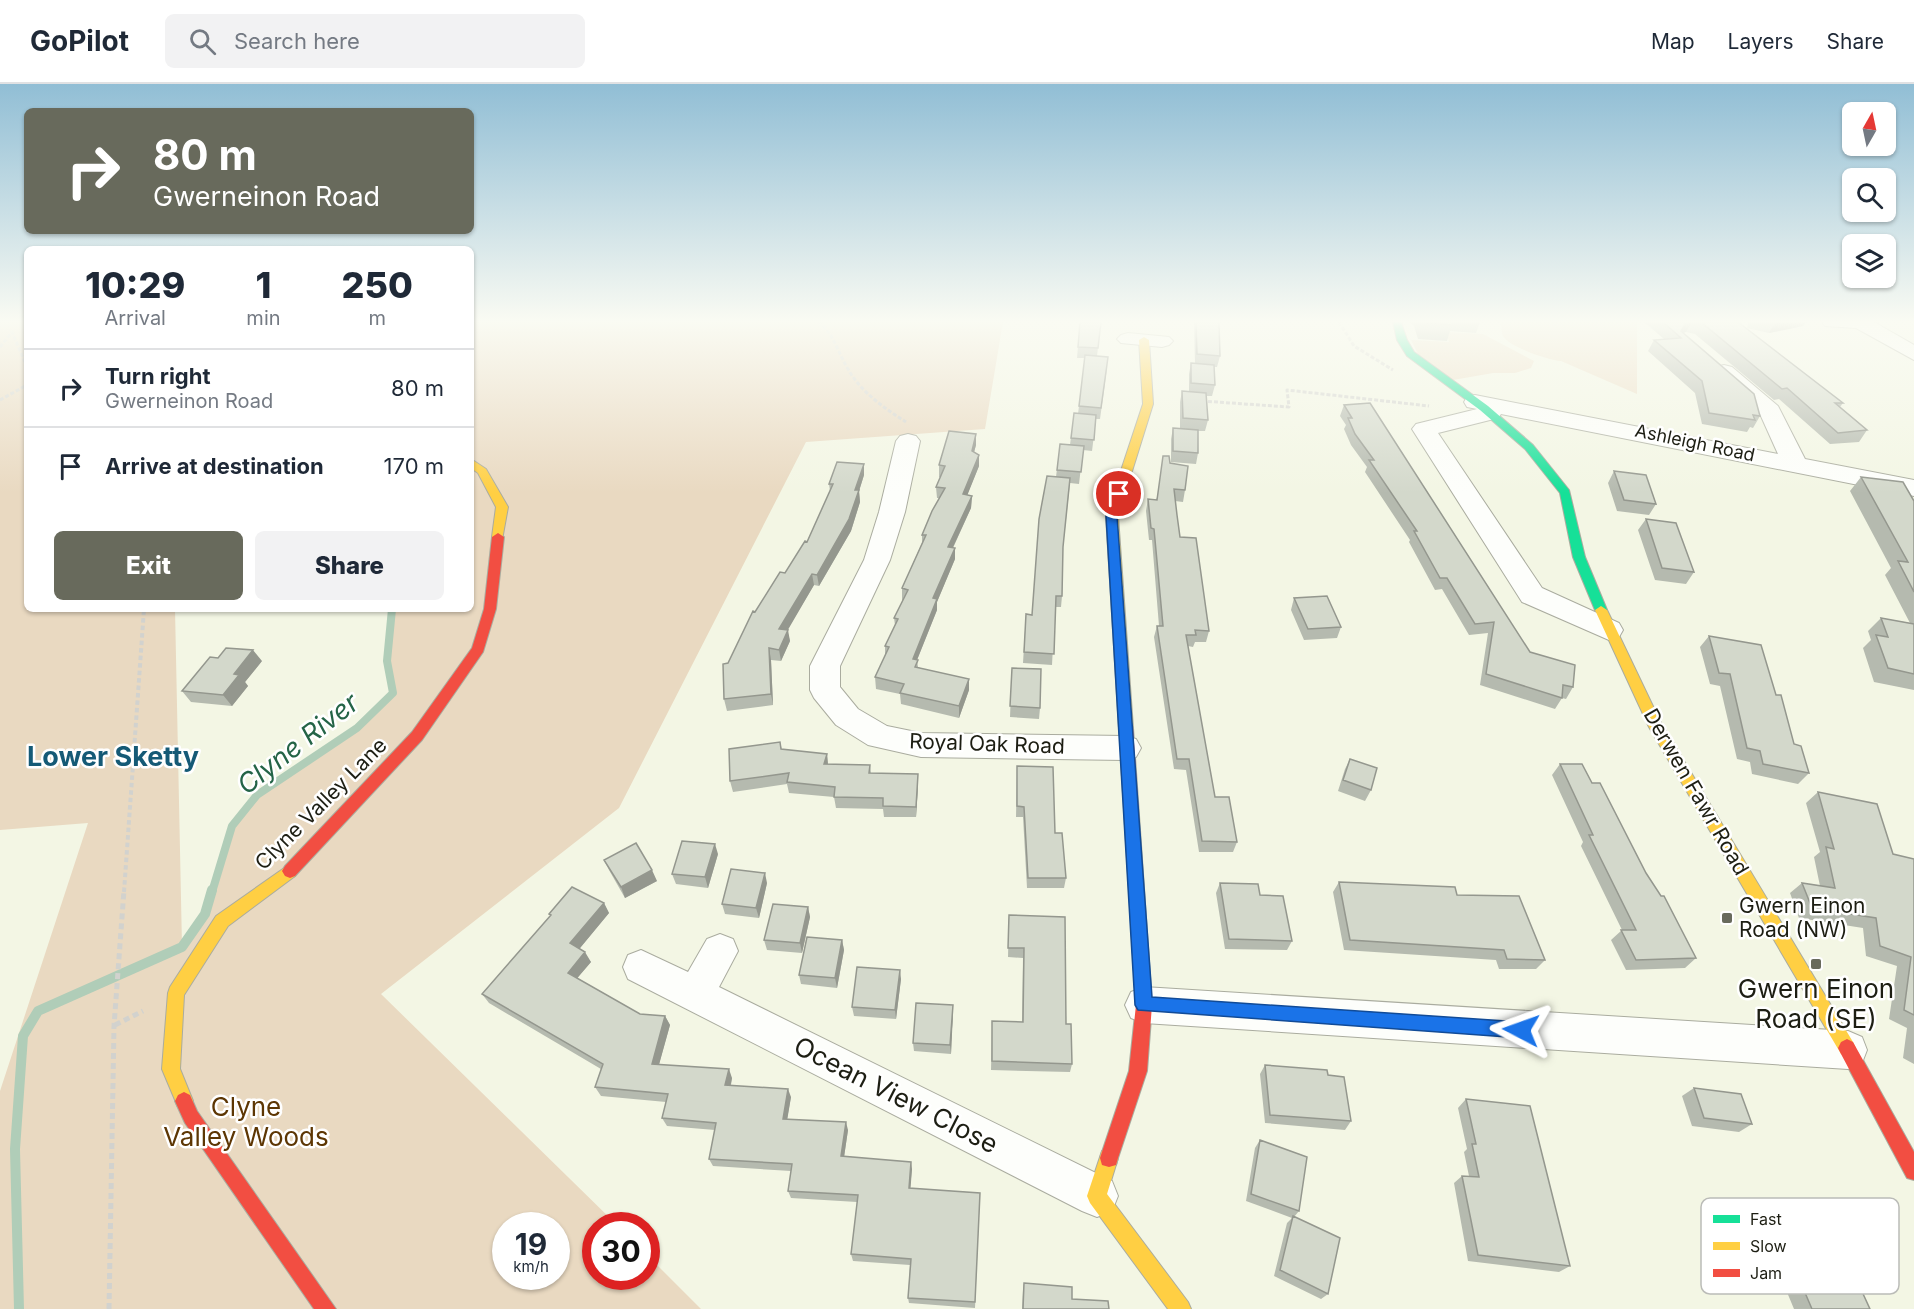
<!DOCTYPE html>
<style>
:root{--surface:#fff;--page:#f2f2f3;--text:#1f2937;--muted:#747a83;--line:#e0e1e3;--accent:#686a5c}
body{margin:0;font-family:Inter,sans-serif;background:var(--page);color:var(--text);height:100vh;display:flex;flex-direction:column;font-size:22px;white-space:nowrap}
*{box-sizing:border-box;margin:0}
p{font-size:20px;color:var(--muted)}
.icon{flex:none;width:33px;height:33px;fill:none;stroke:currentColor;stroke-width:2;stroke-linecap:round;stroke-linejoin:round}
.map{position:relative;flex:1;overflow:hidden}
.drawer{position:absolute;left:24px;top:162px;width:450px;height:366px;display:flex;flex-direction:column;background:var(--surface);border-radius:9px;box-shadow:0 2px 4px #0004}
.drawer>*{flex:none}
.top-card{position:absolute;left:24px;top:24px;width:450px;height:126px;border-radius:9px;box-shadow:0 2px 4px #0004;background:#686a5c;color:#fff;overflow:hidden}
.needle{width:39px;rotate:9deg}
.fabs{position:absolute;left:1842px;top:18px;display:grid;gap:12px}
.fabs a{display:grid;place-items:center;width:54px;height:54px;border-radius:9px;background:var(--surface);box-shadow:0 2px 4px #0004;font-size:30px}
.speed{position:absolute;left:492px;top:1128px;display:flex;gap:12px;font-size:30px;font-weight:700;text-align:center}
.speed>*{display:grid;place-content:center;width:78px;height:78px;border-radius:50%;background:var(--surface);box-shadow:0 2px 4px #0004;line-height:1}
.speed small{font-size:15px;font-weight:400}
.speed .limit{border:9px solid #d22;background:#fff;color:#111}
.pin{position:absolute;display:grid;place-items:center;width:51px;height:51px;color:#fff;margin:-26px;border:3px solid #fff;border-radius:50%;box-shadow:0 2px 6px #0007}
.me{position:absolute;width:66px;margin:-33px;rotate:274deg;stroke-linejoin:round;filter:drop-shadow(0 0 4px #0008)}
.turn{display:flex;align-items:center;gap:21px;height:126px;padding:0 30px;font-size:27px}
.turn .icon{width:78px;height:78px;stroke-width:2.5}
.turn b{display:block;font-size:42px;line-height:51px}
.eta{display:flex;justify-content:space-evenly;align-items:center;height:102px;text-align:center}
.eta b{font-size:36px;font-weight:800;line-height:42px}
.action{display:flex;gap:12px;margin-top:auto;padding:12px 30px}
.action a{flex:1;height:69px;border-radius:9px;background:var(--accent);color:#fff;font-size:24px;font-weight:800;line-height:69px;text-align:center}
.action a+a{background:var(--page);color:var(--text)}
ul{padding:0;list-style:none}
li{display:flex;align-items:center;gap:18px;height:78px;padding:0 30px;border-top:2px solid var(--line)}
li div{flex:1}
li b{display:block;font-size:22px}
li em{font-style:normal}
header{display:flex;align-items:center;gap:36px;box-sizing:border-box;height:84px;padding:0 30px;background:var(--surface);border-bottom:2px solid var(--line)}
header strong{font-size:28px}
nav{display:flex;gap:33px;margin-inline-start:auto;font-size:21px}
.search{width:420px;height:54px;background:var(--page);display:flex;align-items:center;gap:15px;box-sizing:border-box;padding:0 21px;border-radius:9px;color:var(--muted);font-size:22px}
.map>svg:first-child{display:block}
</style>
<header>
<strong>GoPilot</strong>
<div class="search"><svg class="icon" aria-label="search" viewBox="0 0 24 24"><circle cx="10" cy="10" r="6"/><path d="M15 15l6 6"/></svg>Search here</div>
<nav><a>Map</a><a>Layers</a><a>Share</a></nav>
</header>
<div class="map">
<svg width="1914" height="1225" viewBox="0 0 1914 1225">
<rect width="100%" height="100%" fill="#f3f6e4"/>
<path fill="#ecddc5" d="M1500 238H1637V310L1561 277C1549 276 1509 263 1503 252 1501 248 1502 242 1500 238Z
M1446 248 1483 250 1534 277 1531 284 1515 289H1493L1453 296 1418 270 1411 256 1449 258Z"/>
<path fill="#e9d9c1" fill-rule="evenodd" d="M0 238H27V525H175L182 862 205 830 232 742 257 711 357 644 393 609 387 577 392 525H471V238H1003L985 345 806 358 619 724 381 910 617 1141 596 1142V1192H646L647 1171 701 1225H0V1007L88 739 0 746ZM506 1142H556V1192H506Z"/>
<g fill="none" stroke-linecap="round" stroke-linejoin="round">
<path stroke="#b0cdb8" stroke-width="8" d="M212 808 232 742 257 711 357 644 393 609 387 577 392 525"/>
<path stroke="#b0cdb8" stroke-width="10" d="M19 1225 15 1065 23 952 38 927 182 863 205 830 212 806"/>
<g stroke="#aaac9f" stroke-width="2">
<path id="street" d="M1822 238H1874L1914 261V276L1856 244 1825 242Z
M1128 249 1169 253 1173 257 1169 261 1162 263 1121 259 1117 255 1121 251Z
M1724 281 1732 283 1778 322 1805 375 1914 396V412L1501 330 1498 334 1438 349 1542 504 1619 539 1623 546 1619 553 1609 556 1522 518 1412 345 1416 340 1477 325 1467 323 1464 318 1467 313 1475 311 1778 370 1760 330 1713 288 1716 283Z
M908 350 916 352 920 357 905 428 890 476 840 582V603L858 625 887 642 921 649 1125 652 1136 655 1141 664 1136 673 1125 676 921 673 868 661 836 641 814 614 810 606V582L864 476 879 428 896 357 900 352Z
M720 850 733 855 738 867 719 903 1112 1097 1118 1112 1112 1127 1097 1133 1082 1127 628 895 623 883 628 871 641 866 688 888 707 855Z
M1144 903 1848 947 1862 953 1867 966 1862 979 1848 985 1144 939 1131 934 1125 921 1131 908Z"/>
</g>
<g stroke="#aaac9f" stroke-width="2">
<path id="fast" d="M1393 238H1401L1407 256 1414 268 1488 322 1533 361 1569 406 1585 473 1607 526 1605 529 1601 530 1595 526 1573 473 1560 409 1525 365 1480 326 1407 272 1397 256Z"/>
</g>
<g stroke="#aaac9f" stroke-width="2">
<path id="slow" d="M1144 253 1149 256 1153 320 1118 432 1133 644 1131 648H1121L1119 644 1106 432 1143 320 1139 256Z
M471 375 486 385 508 423 502 456 498 457 492 453 496 423 478 389 471 384Z
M1601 522 1607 526 1660 637 1853 958 1856 964 1853 970 1847 973 1841 970 1649 643 1595 526Z
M290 780 295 782 298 787 295 792 228 842 184 911 180 985 193 1017 190 1023 184 1026 178 1023 162 985 168 909 170 903 216 832Z
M1109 1065 1116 1067 1118 1074 1107 1110 1188 1218 1191 1225H1168L1090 1119 1087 1112 1102 1067Z"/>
</g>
<g stroke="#aaac9f" stroke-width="2">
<path id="jam" d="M498 449 504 453 496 525 483 568 422 656 295 792 290 794 285 792 282 787 285 782 412 648 472 564 484 525 492 453Z
M1126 639 1131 640 1133 644 1152 921 1147 987 1118 1074 1116 1081 1109 1083 1102 1081 1100 1074 1129 987 1136 921 1119 644 1121 640Z
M1847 955 1853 958 1914 1068V1096L1907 1094 1841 970 1838 964 1841 958Z
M184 1008 190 1011 197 1027 336 1225H314L185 1039 175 1017 178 1011Z"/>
</g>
<path stroke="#d2d2ce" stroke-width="3" stroke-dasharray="4 2" stroke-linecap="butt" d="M818 238C835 251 837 267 848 285 861 308 884 324 906 338
M1339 238 1354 262 1393 286
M0 263 12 248 27 283
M0 316 27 301
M1202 317 1289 323 1287 306 1429 322"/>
<path stroke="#d2d2ce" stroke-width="4" stroke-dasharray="4.5 3" stroke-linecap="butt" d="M124 808 144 525"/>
<path stroke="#d2d2ce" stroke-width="5" stroke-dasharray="6 4" stroke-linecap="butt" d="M115 941 143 927
M109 1225 114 942 124 806"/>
<use href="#street" fill="#fdfefb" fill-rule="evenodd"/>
<use href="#fast" fill="#16e098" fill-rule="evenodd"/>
<use href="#slow" fill="#ffcf43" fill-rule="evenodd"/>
<use href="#jam" fill="#f24e42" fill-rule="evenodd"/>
</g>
<path fill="#b5baaf" d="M1080 238H1101L1097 272 1107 284 1100 335H1096L1092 367 1083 366 1079 400 1070 399 1063 463 1062 512 1061 523H1055L1052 581 1023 579 1026 530 1032 531 1056 393 1060 360 1070 361 1074 329 1078 330 1085 274H1077Z
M1194 238H1217L1220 272 1217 283H1214L1215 301 1212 312H1206L1208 336 1205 347H1198V369L1196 380 1171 378V355L1173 344H1180V318L1182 307H1189V290L1191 279H1195Z
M1409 238H1480L1476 249 1450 247 1447 257 1418 255 1414 242Z
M1644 238H1738L1843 319 1840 323 1867 346 1859 358 1830 360 1779 315 1774 316 1695 250 1686 248 1683 249 1760 332 1753 344 1750 343 1747 348 1702 340 1695 309 1648 267 1654 256 1664 255Z
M1748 238H1806L1803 242 1769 249 1747 244Z
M1344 321 1530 568 1573 603 1566 615 1562 614 1555 625 1480 601 1488 549 1469 551 1442 505 1435 506 1409 458 1410 456 1365 388 1367 383 1351 361 1344 345 1346 341 1340 332Z
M976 350V361L974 368 979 371V382L967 411 972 412 971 424 953 464 955 475 937 518V526L917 576 918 583 969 606 959 634 901 620 900 610 876 605 875 593 885 572V562L895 541 894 534 903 516H902V504L922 459V451L940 414H937L936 403 940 393H939V381Z
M1170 379 1185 406 1183 418 1175 417 1180 453 1209 547 1206 558H1195L1193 563 1188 562 1215 713 1237 758 1233 768H1199L1186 686 1174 685 1154 553 1157 542H1159L1152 456H1149L1146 427 1148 415 1156 416Z
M1614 387 1656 420 1649 431 1617 427 1608 399Z
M864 391 859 407 860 418 851 447 819 502 814 501 787 546 790 557 781 577 771 576 773 621 727 627 724 615 728 579 755 528 785 489 807 458 830 407 829 400Z
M1861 393 1914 417V606L1874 598 1863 564 1871 556 1868 547 1881 534 1910 539 1885 491 1891 484 1850 407Z
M1646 435 1694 488 1686 500 1655 496 1638 446Z
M1294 514 1341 543 1337 554 1304 556 1291 526Z
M1709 552 1776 611 1794 660 1809 689 1798 700 1752 690 1750 678 1737 675 1720 602 1710 600 1700 563Z
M262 577 245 598 248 602 232 622 191 618 182 607Z
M1012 584 1040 624 1039 635 1010 633Z
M780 658 782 666 827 670 828 680 870 681 871 689 918 690V701L916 733H884L883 725 836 724 834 713 789 709 787 700 733 708 730 697Z
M1350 675 1371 706 1365 717 1338 707 1345 685Z
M1560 680 1592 699 1696 874 1685 884 1626 886 1611 856 1622 846 1581 762 1583 758 1552 691Z
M1017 682 1055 749 1066 794 1064 804H1027L1023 733H1016Z
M1818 708 1893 770 1914 775V980L1903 974 1907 944 1889 935 1897 882 1866 872 1863 844 1799 834 1790 809 1802 799 1820 802 1814 773 1820 768 1806 719Z
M718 770 708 804 676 800 672 790Z
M604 776 657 797 625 814 609 786Z
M1339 798 1457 811 1545 876 1536 885H1499L1496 876 1344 866 1333 808Z
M767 799 759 834 725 830 722 820Z
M1220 799 1260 811 1292 857 1287 866 1225 865 1216 809Z
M604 819 609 829 579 865 591 878 577 894 640 930 665 932 670 941 659 980 732 994 731 1001 791 1013 787 1035 848 1046 844 1073 912 1085 910 1104 980 1109 975 1224 909 1219 908 1214 910 1181 853 1177 851 1170 857 1118 791 1114 788 1107 791 1087 713 1082 709 1075 715 1046 667 1042 662 1034 666 1018 601 1012 595 1003 601 985 489 919 482 910 550 832 549 830Z
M808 823 810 833 802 869 767 866 764 856Z
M1009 831 1066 940 1072 980 1070 988 991 986 992 946 1022 938 1023 874 1008 873Z
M842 856 844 866 837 904 801 900 799 891Z
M901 895 896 935 854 932 852 923Z
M953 921 951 970 914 967 913 959Z
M1265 981 1328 991 1351 1037 1345 1046 1265 1039 1260 990Z
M1694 1004 1752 1040 1739 1048 1692 1042 1682 1012Z
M1466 1015 1570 1182 1559 1188 1468 1177 1454 1099 1462 1092H1469L1464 1068 1467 1065 1458 1024Z
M1260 1056 1299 1127 1294 1133 1328 1210 1321 1215 1274 1192 1287 1139 1292 1134 1246 1117 1255 1064Z
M1716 1121 1870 1225H1794L1779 1189 1725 1186 1703 1128Z
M1024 1199 1072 1215 1109 1225H1022L1023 1205Z"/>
<path fill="#94978e" d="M1690 238H1692L1686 248 1678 250 1685 240Z
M1776 238H1806L1803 242 1769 249Z
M976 350V361L971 379 972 367Z
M979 371V382L963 422V410Z
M864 380V391L859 407 860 418 851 447 819 502 817 491 855 406Z
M972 412 971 424 948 474V463Z
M955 464V475L937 518V526L913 586V575L933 514Z
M812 490 814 501 782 556 779 545Z
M788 546 790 557 781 577 779 566Z
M769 564 771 576 773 621 771 610Z
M253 566 262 577 245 598 248 602 232 622 223 611 234 590Z
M969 595V606L959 634V622Z
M827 670 828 681 824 680Z
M918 690V701L916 733V723Z
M715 760 718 770 708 804 705 793Z
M652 786 657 797 625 814 621 803Z
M765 789 767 799 759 834 756 824Z
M604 819 609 829 576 869 570 859Z
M808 823 810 833 802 869 800 859Z
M842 856 844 866 837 904 835 894Z
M585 868 591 878 574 898 568 889Z
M900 886 901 895 896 935 895 926Z
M953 921V930L951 970 950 961Z
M665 932 670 941 657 988 652 980Z
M729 985 732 994 729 1009 725 1001Z
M788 1005 791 1013 786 1043 783 1035Z
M846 1038 848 1046 843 1080 841 1072Z
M911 1078 912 1085 910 1111 909 1104Z"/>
<path fill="#d3d8cb" stroke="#94978e" stroke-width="1.5" d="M1080 238H1101L1098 264 1078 263Z
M1196 238H1217L1219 239 1220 272 1197 270Z
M1424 238H1452L1453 241 1424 239Z
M1663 238H1690L1685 240 1681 247 1754 310 1760 332 1753 331 1755 336 1709 329 1702 297 1654 256 1681 254Z
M1695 238H1738L1843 319H1835L1867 346 1838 349 1787 304 1782 305 1702 239Z
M1085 271 1108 273 1101 324 1079 322Z
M1191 279 1214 281 1215 301 1191 299Z
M1182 307 1206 309 1208 336 1183 334Z
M1370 319 1530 568 1575 581 1573 603 1563 601 1562 614 1486 590 1494 538 1475 540 1447 494H1440L1414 447H1417L1369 376H1374L1355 350 1348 334H1352L1344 321Z
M1074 329 1096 331 1094 356 1071 354Z
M1173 344 1198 346V369L1173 367Z
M949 347 976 350 972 367 979 371 963 410 972 412 948 463 955 464 933 514 937 515 913 575 918 576 915 583 969 595 959 622 900 609 904 600 875 593 889 563 885 562 898 535 894 534 908 506 902 504 926 451H922L932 427 945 404 936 403 945 382 939 381Z
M1060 360 1084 362 1081 388 1057 386Z
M1163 372H1169L1170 379 1188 382 1185 406 1174 405 1177 431 1180 453 1196 454 1209 547 1195 546 1196 551H1186L1215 713H1229L1237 758 1202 757 1189 675H1177L1157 542H1163L1154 445 1151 444 1148 415 1157 416Z
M837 378 864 380 855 406H859L849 435 817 491 812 490 779 545 788 546 779 566 769 564 771 610 724 615 723 580 728 579 753 527 755 528 780 488 785 489 805 457 807 458 833 400H829Z
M1614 387 1646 391 1656 420 1624 416Z
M1047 392 1070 394 1063 463 1062 512H1056L1054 570 1024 568 1026 530 1032 531 1039 435Z
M1861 393 1903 398 1914 417V508L1898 477 1908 478Z
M1646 435 1676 439 1694 488 1662 484Z
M1327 512 1341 543 1308 545 1294 514Z
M1881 534 1914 540V590L1888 584 1876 551 1888 553Z
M1709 552 1761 561 1776 611H1781L1794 660 1801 662 1809 689 1763 680 1760 667 1747 664 1730 590 1719 589Z
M226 564 253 566 234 590 239 591 223 611 182 607 210 573 218 574Z
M1012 584 1041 585 1040 624 1010 622Z
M780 658 781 665 827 670 824 680 870 681 869 689 918 690 916 723 883 722V714L834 713 835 703 787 698 789 689 730 697 729 665Z
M1350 675 1377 684 1371 706 1343 696Z
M1560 680H1582L1592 699H1600L1646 789 1661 812H1664L1696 874 1636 876 1621 846H1636L1589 751H1593Z
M1017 682 1053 683 1055 749H1062L1066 794H1028L1024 723 1017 722Z
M1818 708 1877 720 1893 770 1914 775V931L1904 926 1911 873 1880 862 1876 834 1812 824 1802 799 1835 804 1826 763 1834 765Z
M682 757 715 760 705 793 672 790Z
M636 759 652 786 621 803 604 776Z
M731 785 765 789 756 824 722 820Z
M1339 798 1455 803 1457 811 1519 812 1545 876 1507 875 1504 866 1350 856Z
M1220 799 1258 800 1260 811 1283 812 1292 857 1229 855Z
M572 803 604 819 570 859 585 868 568 889 640 930 665 932 652 980 729 985 725 1001 788 1005 783 1035 846 1038 841 1072 911 1078 909 1104 980 1109 975 1218 908 1214 911 1175 851 1170 858 1111 788 1107 792 1080 709 1075 716 1039 662 1034 668 1010 595 1003 603 980 482 910 551 831 549 830Z
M773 820 808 823 800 859 764 856Z
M1009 831 1065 833 1066 940H1071L1072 980 992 977V937L1023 938 1024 864H1008Z
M807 853 842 856 835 894 799 891Z
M857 883 900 886 895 926 852 923Z
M916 919 953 921 950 961 913 959Z
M1265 981 1327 986 1328 991 1344 993 1351 1037 1270 1031Z
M1694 1004 1741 1010 1752 1040 1704 1034Z
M1466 1015 1530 1022 1570 1182 1478 1171 1462 1092 1479 1093 1472 1060H1476Z
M1260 1056 1307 1073 1299 1127 1251 1110Z
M1716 1121 1825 1127 1870 1225H1812L1794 1183 1739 1180Z
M1293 1132 1340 1154 1328 1210 1280 1186Z
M1024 1199 1072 1203V1215L1108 1217 1109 1225H1023Z"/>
<linearGradient id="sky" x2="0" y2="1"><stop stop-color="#91bed5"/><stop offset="0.58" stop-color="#fafbf3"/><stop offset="1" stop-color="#fafbf3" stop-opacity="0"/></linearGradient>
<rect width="1914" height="409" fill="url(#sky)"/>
<path fill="#1a73e8" stroke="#114b97" stroke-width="1.5" d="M1115 407 1125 410 1117 432 1152 913 1521 938 1527 940 1529 946 1527 952 1521 954 1138 926 1135 921 1106 432Z"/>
<g fill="#686a5c" stroke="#fff" stroke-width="2">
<rect x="1721" y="828" width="12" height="12" rx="3"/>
<rect x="1810" y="874" width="12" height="12" rx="3"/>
</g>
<g text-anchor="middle" stroke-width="5" stroke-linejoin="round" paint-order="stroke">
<g font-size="18" fill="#1d1e13" stroke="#fff">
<text transform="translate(1695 359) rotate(12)" y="6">Ashleigh Road</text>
</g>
<g font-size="21" fill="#1d1e13" stroke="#fff">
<text transform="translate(987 660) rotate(2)" y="7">Royal Oak Road</text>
<text transform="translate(1696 708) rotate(60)" y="7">Derwen Fawr Road</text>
<text transform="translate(321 720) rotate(-45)" y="7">Clyne Valley Lane</text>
</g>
<g font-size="21" fill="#1d1e13" stroke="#fff" text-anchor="start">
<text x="1739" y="829">Gwern Einon<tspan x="1739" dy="24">Road (NW)</tspan></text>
</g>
<g font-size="26" fill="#1d1e13" stroke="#fff">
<text x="1816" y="914">Gwern Einon<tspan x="1816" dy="30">Road (SE)</tspan></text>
</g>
<g font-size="26" fill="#1d1e13" stroke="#fff">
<text transform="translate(896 1011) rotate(27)" y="9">Ocean View Close</text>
</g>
<g font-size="26" fill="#5d3603" stroke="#fff">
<text x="246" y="1032">Clyne<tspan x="246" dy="30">Valley Woods</tspan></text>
</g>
<g font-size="27" font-style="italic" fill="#246447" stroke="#fff">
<text transform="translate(298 660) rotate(-38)" y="9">Clyne River</text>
</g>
<g font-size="27" font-weight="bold" fill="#155a76" stroke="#fff">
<text x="113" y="682">Lower Sketty</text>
</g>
</g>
<rect x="1701" y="1114" width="198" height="96" rx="9" fill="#fff" stroke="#bbbcb8" stroke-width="1.5"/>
<rect x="1713" y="1131" width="27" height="8" fill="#16e098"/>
<rect x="1713" y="1158" width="27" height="8" fill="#ffcf43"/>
<rect x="1713" y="1185" width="27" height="8" fill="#f24e42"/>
<g font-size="16" fill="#1d1e13">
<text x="1750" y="1141">Fast</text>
<text x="1750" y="1168">Slow</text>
<text x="1750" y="1195">Jam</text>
</g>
</svg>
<div class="fabs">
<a><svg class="needle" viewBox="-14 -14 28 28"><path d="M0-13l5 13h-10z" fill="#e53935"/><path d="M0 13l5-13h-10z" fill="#747a83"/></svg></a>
<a><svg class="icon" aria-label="search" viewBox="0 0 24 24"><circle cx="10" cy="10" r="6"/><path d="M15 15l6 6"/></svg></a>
<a><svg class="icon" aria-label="layers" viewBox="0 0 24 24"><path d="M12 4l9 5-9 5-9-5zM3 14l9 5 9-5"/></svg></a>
</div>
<div class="speed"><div>19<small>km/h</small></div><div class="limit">30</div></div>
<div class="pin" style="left:1119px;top:410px;background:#d93025"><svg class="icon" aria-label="arrive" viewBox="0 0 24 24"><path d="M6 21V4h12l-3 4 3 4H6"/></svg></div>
<svg class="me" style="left:1521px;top:946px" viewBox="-20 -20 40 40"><path d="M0-17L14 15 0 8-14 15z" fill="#1a73e8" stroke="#fff" stroke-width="4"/></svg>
<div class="top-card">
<div class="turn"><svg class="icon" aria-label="right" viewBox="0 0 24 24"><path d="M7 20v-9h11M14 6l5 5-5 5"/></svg><div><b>80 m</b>Gwerneinon Road</div></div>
</div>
<section class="drawer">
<div class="eta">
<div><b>10:29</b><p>Arrival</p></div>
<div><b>1</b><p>min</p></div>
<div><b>250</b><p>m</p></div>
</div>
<ul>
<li><svg class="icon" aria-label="right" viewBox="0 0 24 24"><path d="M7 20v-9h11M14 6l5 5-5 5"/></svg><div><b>Turn right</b><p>Gwerneinon Road</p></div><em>80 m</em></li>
<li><svg class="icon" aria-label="arrive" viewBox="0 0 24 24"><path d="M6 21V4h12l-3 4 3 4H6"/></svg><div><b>Arrive at destination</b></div><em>170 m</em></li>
</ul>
<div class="action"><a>Exit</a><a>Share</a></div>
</section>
</div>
